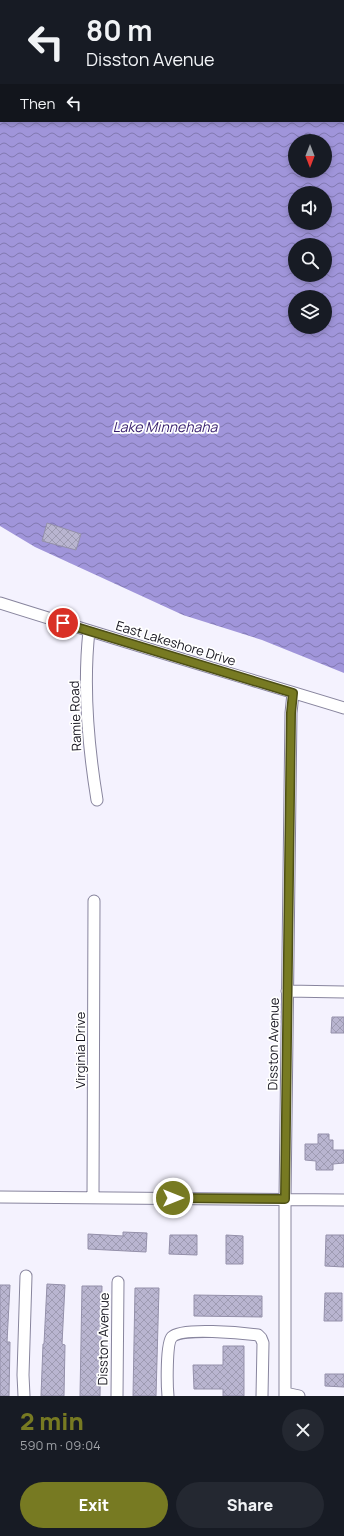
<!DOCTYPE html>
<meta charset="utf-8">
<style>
:root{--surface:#171b24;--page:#242831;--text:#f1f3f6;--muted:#9ea1a6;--accent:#777a22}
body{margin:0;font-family:Manrope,sans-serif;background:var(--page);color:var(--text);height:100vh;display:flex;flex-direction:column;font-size:15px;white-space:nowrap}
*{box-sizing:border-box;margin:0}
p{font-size:13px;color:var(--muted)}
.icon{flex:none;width:22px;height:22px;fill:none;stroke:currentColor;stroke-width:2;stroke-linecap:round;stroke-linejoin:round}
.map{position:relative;height:1396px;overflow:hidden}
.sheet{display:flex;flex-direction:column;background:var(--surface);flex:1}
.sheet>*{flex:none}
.banner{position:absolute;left:0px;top:0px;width:344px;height:122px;box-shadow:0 2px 6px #0003;background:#171b24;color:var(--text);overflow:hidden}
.needle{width:26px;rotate:180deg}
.fabs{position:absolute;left:288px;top:134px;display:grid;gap:8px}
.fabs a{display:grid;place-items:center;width:44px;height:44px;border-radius:50%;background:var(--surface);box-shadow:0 2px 6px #0003;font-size:20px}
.pin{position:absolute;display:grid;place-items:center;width:34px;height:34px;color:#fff;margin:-17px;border:2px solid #fff;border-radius:50%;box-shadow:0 1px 4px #0007}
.me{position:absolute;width:44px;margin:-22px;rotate:90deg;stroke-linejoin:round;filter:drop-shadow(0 0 3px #0008)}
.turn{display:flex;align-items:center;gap:14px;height:84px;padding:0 20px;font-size:18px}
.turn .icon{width:52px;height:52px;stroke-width:2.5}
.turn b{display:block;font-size:28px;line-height:34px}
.then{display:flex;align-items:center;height:38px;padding:0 20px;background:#0003;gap:8px;font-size:15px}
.round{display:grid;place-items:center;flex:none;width:42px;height:42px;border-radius:21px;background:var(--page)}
.overview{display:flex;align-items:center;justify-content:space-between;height:68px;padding:0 20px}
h1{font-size:24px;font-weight:800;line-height:30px;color:var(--accent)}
.button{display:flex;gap:8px;margin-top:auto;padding:8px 20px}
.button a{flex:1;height:46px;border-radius:24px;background:var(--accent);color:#fff;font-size:16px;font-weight:800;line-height:46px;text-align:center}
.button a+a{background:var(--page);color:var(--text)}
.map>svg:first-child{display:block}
</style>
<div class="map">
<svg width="344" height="1396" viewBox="0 0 344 1396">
<defs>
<pattern id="water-waves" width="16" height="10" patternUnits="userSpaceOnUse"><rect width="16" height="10" fill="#a095da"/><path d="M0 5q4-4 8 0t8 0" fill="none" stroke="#8178b0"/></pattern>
<pattern id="building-cross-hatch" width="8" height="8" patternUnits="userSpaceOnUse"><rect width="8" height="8" fill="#b9b5d0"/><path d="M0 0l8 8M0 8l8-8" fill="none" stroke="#9e9bb2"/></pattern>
</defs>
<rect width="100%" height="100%" fill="#f4f2fe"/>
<path fill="url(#water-waves)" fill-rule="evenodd" d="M0 0H344V673L262 640 183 615 35 547 0 526ZM1 1H343V121H1ZM295 141H325V171H295ZM295 193H325V223H295ZM295 245H325V275H295ZM295 297H325V327H295Z"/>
<path fill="url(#building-cross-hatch)" stroke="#9490aa" d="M47 523 81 534 76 550 42 541Z
M332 1017H344V1033H331Z
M318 1134H329V1140H333V1150H344V1163L333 1164V1170H316V1161L305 1160V1144H318Z
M123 1232 147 1233 146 1252 88 1249V1234L123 1236Z
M170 1235H197V1255L169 1254Z
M226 1235 243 1236V1264H226Z
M326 1235H344V1267L325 1266Z
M47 1284 65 1285 62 1344 65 1345 64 1396H41L43 1344H44Z
M0 1285H10L7 1342H10L9 1396H0Z
M82 1286H102L100 1396H80Z
M135 1288H159L156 1396H133Z
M325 1293H342V1321H324Z
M194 1295 262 1296V1317L194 1316Z
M223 1346H244V1396H223V1389H194L193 1365H223Z
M325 1374H344V1387L325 1386Z"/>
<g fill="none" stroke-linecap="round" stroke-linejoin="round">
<g stroke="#88859e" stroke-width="13">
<path id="minor" d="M0 603C114 639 229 673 344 708
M89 631C83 686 88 745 97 800
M287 991 344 992
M0 1197 344 1200
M93 1198 94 901
M285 1393 299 1396
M24 1396 23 1375 26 1276
M117 1396 118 1282
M168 1396C167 1386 166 1343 172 1337 181 1327 243 1333 258 1335L261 1338 263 1343 262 1396
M285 1396V1199L290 793 291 713 293 693"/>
</g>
<use href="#minor" stroke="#fff" stroke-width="11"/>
</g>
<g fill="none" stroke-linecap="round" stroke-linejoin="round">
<g stroke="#4d4f16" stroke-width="10">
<path id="route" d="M63 623 293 693 291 713 285 1199 173 1198"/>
</g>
<use href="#route" stroke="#777a22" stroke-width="7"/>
</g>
<g text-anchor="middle" stroke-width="3.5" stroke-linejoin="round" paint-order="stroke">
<g font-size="13" fill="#14131d" stroke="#fff">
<text transform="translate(176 643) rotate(17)" y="5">East Lakeshore Drive</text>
<text transform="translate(75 716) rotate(-92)" y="5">Ramie Road</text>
<text transform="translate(273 1044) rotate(-89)" y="5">Disston Avenue</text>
<text transform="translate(80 1050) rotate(-90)" y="5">Virginia Drive</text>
<text transform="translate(103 1339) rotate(-89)" y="5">Disston Avenue</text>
</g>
<g font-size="14" font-style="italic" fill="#341b6b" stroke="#fff">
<text x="165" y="432">Lake Minnehaha</text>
</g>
</g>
</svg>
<div class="fabs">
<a><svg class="needle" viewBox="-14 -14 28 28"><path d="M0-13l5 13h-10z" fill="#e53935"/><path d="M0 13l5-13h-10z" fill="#9ea1a6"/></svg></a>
<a><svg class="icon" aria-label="sound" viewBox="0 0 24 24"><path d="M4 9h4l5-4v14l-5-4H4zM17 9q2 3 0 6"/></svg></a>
<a><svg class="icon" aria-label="search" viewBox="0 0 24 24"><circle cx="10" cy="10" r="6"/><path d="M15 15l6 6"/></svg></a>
<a><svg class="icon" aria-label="layers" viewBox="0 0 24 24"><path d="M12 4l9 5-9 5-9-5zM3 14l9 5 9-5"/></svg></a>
</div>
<div class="pin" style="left:63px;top:623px;background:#d93025"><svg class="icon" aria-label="arrive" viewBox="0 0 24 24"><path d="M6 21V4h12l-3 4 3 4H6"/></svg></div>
<svg class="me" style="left:173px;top:1198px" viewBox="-20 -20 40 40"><circle r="17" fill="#777a22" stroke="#fff" stroke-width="3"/><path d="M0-11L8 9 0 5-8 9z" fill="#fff"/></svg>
<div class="banner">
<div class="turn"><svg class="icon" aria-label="left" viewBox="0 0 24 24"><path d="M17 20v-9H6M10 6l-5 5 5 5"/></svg><div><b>80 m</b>Disston Avenue</div></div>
<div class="then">Then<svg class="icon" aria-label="left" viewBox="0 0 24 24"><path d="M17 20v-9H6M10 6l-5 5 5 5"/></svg></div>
</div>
</div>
<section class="sheet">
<div class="overview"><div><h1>2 min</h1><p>590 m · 09:04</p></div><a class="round"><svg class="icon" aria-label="close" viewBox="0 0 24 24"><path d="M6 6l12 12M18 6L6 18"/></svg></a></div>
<div class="button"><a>Exit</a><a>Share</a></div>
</section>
